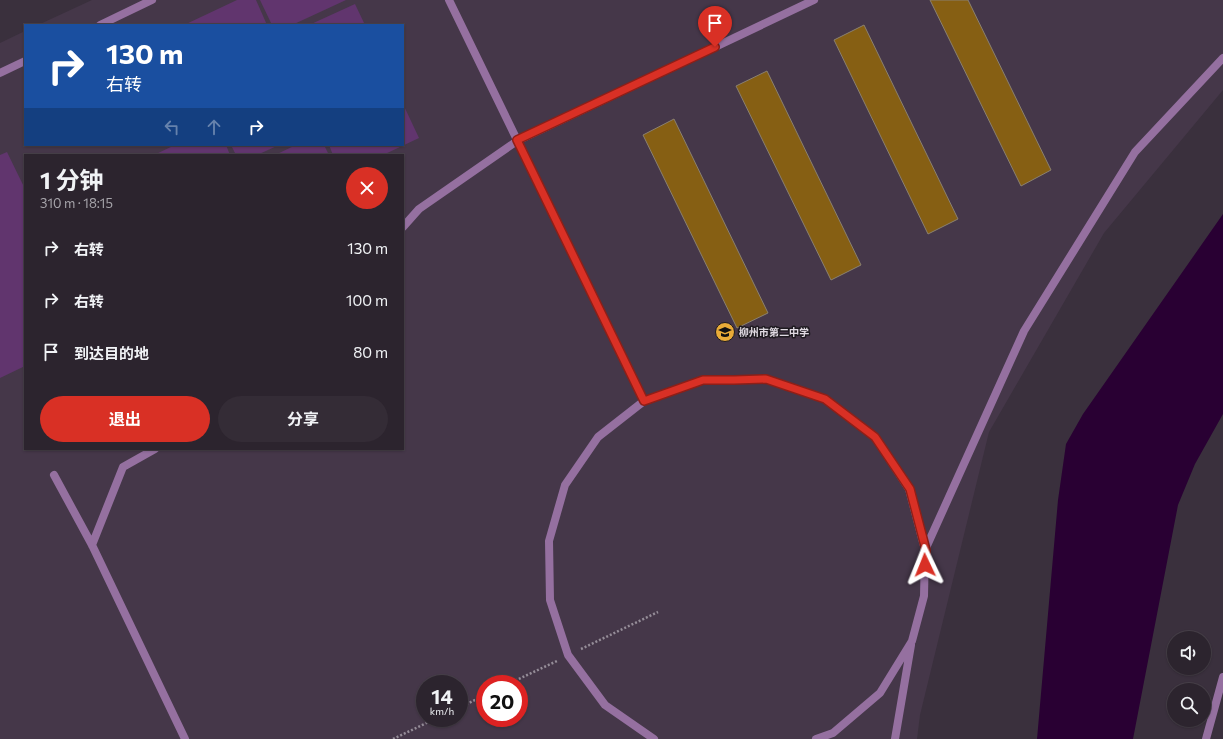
<!DOCTYPE html>
<html lang="zh">
<meta charset="utf-8">
<style>
:root{--surface:#2c242e;--page:#342c36;--text:#f1f3f6;--muted:#a6a4aa;--line:#48414a;--accent:#d93025}
body{margin:0;font-family:Commissioner,"Noto Sans SC",sans-serif;background:var(--page);color:var(--text);height:100vh;display:flex;flex-direction:column;font-size:15px;white-space:nowrap}
*{box-sizing:border-box;margin:0}
p{font-size:13px;color:var(--muted)}
.icon{flex:none;width:22px;height:22px;fill:none;stroke:currentColor;stroke-width:2;stroke-linecap:round;stroke-linejoin:round}
.map{position:relative;flex:1;overflow:hidden}
.side{position:absolute;left:24px;top:154px;width:380px;height:296px;display:flex;flex-direction:column;background:var(--surface);border-radius:0px;box-shadow:0 1px 3px #0004,0 0 0 1px var(--line)}
.side>*{flex:none}
.hud{position:absolute;left:24px;top:24px;width:380px;height:122px;border-radius:0px;box-shadow:0 1px 3px #0004,0 0 0 1px var(--line);background:#1a4fa0;color:#fff;overflow:hidden}
.buttons{position:absolute;left:1167px;top:631px;display:grid;gap:8px}
.buttons a{display:grid;place-items:center;width:44px;height:44px;border-radius:50%;background:var(--surface);box-shadow:0 1px 3px #0004,0 0 0 1px var(--line);font-size:20px}
.speed{position:absolute;left:416px;top:675px;display:flex;gap:8px;font-size:20px;font-weight:700;text-align:center}
.speed>*{display:grid;place-content:center;width:52px;height:52px;border-radius:50%;background:var(--surface);box-shadow:0 1px 3px #0004,0 0 0 1px var(--line);line-height:1}
.speed small{font-size:10px;font-weight:400}
.speed .limit{border:6px solid #d22;background:#fff;color:#111}
.pin{position:absolute;display:grid;place-items:center;width:34px;height:34px;color:#fff;margin:-41px -17px;border-radius:50% 50% 50% 0;rotate:-45deg;box-shadow:0 0 4px #0007}
.pin .icon{rotate:45deg}
.me{position:absolute;width:44px;margin:-22px;rotate:358deg;stroke-linejoin:round;filter:drop-shadow(0 0 3px #0008)}
.turn{display:flex;align-items:center;gap:14px;height:84px;padding:0 16px;font-size:18px}
.turn .icon{width:52px;height:52px;stroke-width:2.5}
.turn b{display:block;font-size:28px;line-height:34px}
.lanes{display:flex;align-items:center;height:38px;padding:0 16px;background:#0003;justify-content:center;gap:20px;direction:ltr}
.lanes .off{opacity:.35}
.round{display:grid;place-items:center;flex:none;width:42px;height:42px;border-radius:21px;background:var(--page)}
.headline{display:flex;align-items:center;justify-content:space-between;height:68px;padding:0 16px}
h1{font-size:24px;font-weight:700;line-height:30px}
.button{display:flex;gap:8px;margin-top:auto;padding:8px 16px}
.button a{flex:1;height:46px;border-radius:24px;background:var(--accent);color:#fff;font-size:16px;font-weight:700;line-height:46px;text-align:center}
.button a+a{background:var(--page);color:var(--text)}
ul{padding:0;list-style:none}
li{display:flex;align-items:center;gap:12px;height:52px;padding:0 16px}
li div{flex:1}
li b{display:block;font-size:15px}
li em{font-style:normal}
.map>svg:first-child{display:block}
</style>
<div class="map">
<svg width="1223" height="739" viewBox="0 0 1223 739">
<rect width="100%" height="100%" fill="#3a303d"/>
<path fill="#453749" fill-rule="evenodd" d="M92 0H1223V90L1104 233 989 432 920 715 917 739H0V43L25 31V145H403V25H38ZM25 155H403V449H25ZM425 684H459V718H425ZM485 684H519V718H485Z"/>
<path fill="#61356e" d="M237 0H256L267 25H184Z
M260 0H346L292 25H272Z
M355 4 365 25H309Z
M403 104 419 138 383 155H333L329 145H403Z
M175 145H226L230 155H154Z
M231 145H279L257 155H236Z
M296 145H324L329 155H275Z
M7 152 25 189V366L0 378V155Z"/>
<path fill="#290033" d="M1223 214V414L1195 464 1178 505 1133 739H1037L1058 500 1066 444 1083 414Z"/>
<path fill="#865f13" stroke="#8a8070" d="M930 0H968L1051 170 1021 186Z
M864 25 958 219 928 234 834 40Z
M767 71 861 265 831 280 736 86Z
M674 119 768 313 737 328 643 135Z"/>
<g fill="none" stroke-linecap="round" stroke-linejoin="round">
<path stroke="#958d98" stroke-width="2.5" stroke-dasharray="2 2" stroke-linecap="butt" d="M581 649 658 612
M508 684 557 661
M459 708 485 695
M393 739 437 718"/>
<path stroke="#9570a0" stroke-width="8" d="M449 0 644 401
M100 25 152 0
M0 73 25 61
M403 227 419 209 517 141 814 0
M54 475 92 545 185 739
M92 545 123 467 155 449
M925 550 1024 331 1135 152 1223 58
M654 739 605 705 568 655 550 600 549 541 565 485 598 437 644 401 703 380 766 379 825 399 875 437 909 489 925 550 924 596 912 641 880 693 833 733 816 739
M895 739 911 645"/>
<path stroke="#9570a0" stroke-width="8" d="M1206 739 1223 677"/>
</g>
<g fill="none" stroke-linecap="round" stroke-linejoin="round">
<g stroke="#8d1f18" stroke-width="10">
<path id="route" d="M715 47 517 140 644 401 703 380H734L766 379 825 399 875 437 910 489 926 550 925 565"/>
</g>
<use href="#route" stroke="#d93025" stroke-width="7"/>
</g>
<defs>
<g id="school-disc" transform="scale(1)"><circle r="9.5" fill="#e9ab38" stroke="#1e1a20"/><path d="M0-5L7-2L0 1L-7-2ZM-4 1L0 2.5L4 1V4Q0 6-4 4Z" fill="#111"/></g>
</defs>
<g fill-rule="evenodd">
<use href="#school-disc" x="725" y="332"/>
</g>
<g text-anchor="middle" stroke-width="3" stroke-linejoin="round" paint-order="stroke">
<g font-size="10" font-weight="bold" fill="#e0dae2" stroke="#1e1a20" text-anchor="start">
<text x="739" y="336">柳州市第二中学</text>
</g>
</g>
</svg>
<div class="buttons">
<a><svg class="icon" aria-label="sound" viewBox="0 0 24 24"><path d="M4 9h4l5-4v14l-5-4H4zM17 9q2 3 0 6"/></svg></a>
<a><svg class="icon" aria-label="search" viewBox="0 0 24 24"><circle cx="10" cy="10" r="6"/><path d="M15 15l6 6"/></svg></a>
</div>
<div class="speed"><div>14<small>km/h</small></div><div class="limit">20</div></div>
<div class="pin" style="left:715px;top:47px;background:#d93025"><svg class="icon" aria-label="arrive" viewBox="0 0 24 24"><path d="M6 21V4h12l-3 4 3 4H6"/></svg></div>
<svg class="me" style="left:925px;top:565px" viewBox="-20 -20 40 40"><path d="M0-17L14 15 0 8-14 15z" fill="#d93025" stroke="#fff" stroke-width="4"/></svg>
<div class="hud">
<div class="turn"><svg class="icon" aria-label="right" viewBox="0 0 24 24"><path d="M7 20v-9h11M14 6l5 5-5 5"/></svg><div><b>130 m</b>右转</div></div>
<div class="lanes"><svg class="icon off" aria-label="left" viewBox="0 0 24 24"><path d="M17 20v-9H6M10 6l-5 5 5 5"/></svg><svg class="icon off" aria-label="ahead" viewBox="0 0 24 24"><path d="M12 20V5M6 11l6-6 6 6"/></svg><svg class="icon" aria-label="right" viewBox="0 0 24 24"><path d="M7 20v-9h11M14 6l5 5-5 5"/></svg></div>
</div>
<section class="side">
<div class="headline"><div><h1>1 分钟</h1><p>310 m · 18:15</p></div><a class="round" style="background:#d93025;color:#fff"><svg class="icon" aria-label="close" viewBox="0 0 24 24"><path d="M6 6l12 12M18 6L6 18"/></svg></a></div>
<ul>
<li><svg class="icon" aria-label="right" viewBox="0 0 24 24"><path d="M7 20v-9h11M14 6l5 5-5 5"/></svg><div><b>右转</b></div><em>130 m</em></li>
<li><svg class="icon" aria-label="right" viewBox="0 0 24 24"><path d="M7 20v-9h11M14 6l5 5-5 5"/></svg><div><b>右转</b></div><em>100 m</em></li>
<li><svg class="icon" aria-label="arrive" viewBox="0 0 24 24"><path d="M6 21V4h12l-3 4 3 4H6"/></svg><div><b>到达目的地</b></div><em>80 m</em></li>
</ul>
<div class="button"><a>退出</a><a>分享</a></div>
</section>
</div>
